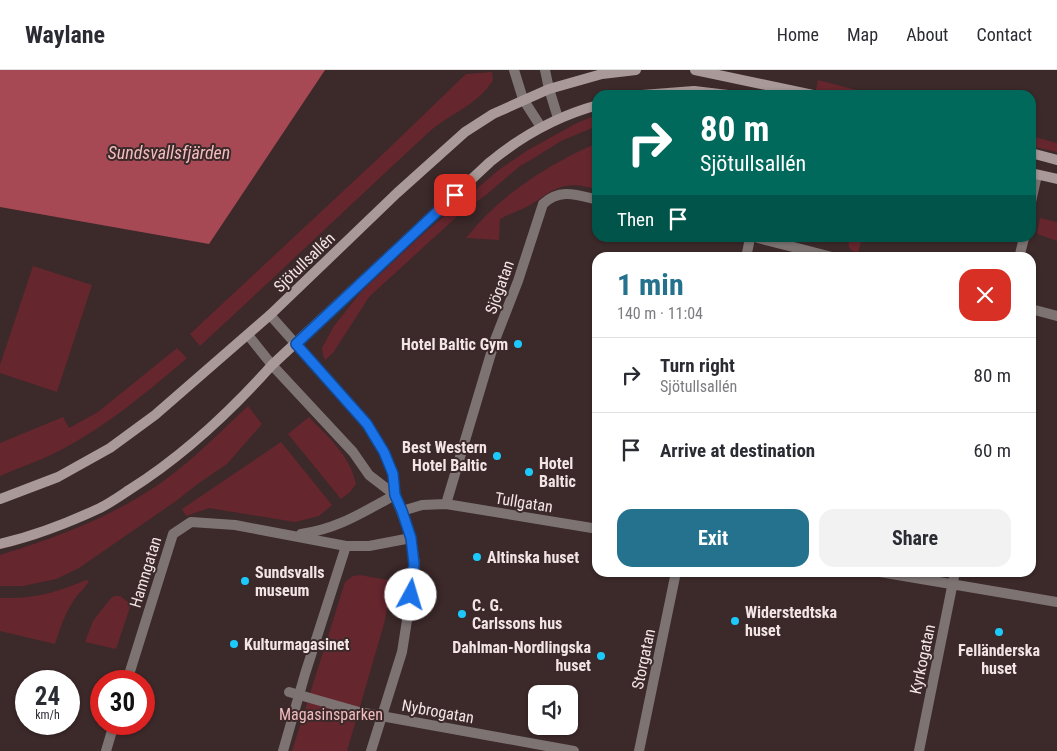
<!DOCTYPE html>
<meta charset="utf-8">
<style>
:root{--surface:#fff;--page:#f2f2f3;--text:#2b2b33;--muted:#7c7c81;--line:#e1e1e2;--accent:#24728d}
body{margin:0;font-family:"Roboto Condensed",sans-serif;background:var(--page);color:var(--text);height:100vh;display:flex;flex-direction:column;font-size:19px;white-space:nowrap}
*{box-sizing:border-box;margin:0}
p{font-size:16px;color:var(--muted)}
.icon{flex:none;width:28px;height:28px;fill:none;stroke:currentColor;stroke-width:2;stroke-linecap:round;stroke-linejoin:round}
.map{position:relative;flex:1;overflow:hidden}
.drawer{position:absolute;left:592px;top:182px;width:444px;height:325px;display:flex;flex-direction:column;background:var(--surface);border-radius:15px;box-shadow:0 1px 4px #0004}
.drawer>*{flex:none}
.banner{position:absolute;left:592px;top:20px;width:444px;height:152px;border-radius:15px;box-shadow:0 1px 4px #0004;background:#00695c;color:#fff;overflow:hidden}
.buttons{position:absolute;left:528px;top:615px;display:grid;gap:10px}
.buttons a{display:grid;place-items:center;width:50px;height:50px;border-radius:10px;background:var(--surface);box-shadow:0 1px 4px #0004;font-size:25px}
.speed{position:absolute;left:15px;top:600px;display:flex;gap:10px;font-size:25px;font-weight:700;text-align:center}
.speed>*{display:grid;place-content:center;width:65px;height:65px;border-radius:50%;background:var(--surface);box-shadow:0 1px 4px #0004;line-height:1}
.speed small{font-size:12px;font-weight:400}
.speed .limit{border:8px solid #d22;background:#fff;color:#111}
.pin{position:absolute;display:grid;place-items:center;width:42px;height:42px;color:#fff;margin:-21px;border-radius:10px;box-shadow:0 2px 8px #0006}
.me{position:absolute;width:55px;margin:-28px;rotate:6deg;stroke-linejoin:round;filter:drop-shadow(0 0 4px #0008)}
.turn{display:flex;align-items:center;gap:18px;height:105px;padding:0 25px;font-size:22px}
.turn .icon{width:65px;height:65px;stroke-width:2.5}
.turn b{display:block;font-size:35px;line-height:42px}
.then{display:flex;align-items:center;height:48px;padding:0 25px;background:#0003;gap:10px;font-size:19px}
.round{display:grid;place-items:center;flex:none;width:52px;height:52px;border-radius:15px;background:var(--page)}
.headline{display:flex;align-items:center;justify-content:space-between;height:85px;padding:0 25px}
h1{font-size:30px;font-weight:700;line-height:38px;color:var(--accent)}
.action{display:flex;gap:10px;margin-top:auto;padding:10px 25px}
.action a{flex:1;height:58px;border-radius:15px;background:var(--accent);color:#fff;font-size:20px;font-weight:700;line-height:58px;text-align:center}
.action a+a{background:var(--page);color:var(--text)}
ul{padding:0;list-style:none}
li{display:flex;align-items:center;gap:15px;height:75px;padding:0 25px;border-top:1px solid var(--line)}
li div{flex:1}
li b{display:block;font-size:19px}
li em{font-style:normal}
header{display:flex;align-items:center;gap:30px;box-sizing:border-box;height:70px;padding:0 25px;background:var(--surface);border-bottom:1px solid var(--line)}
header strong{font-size:24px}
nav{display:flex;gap:28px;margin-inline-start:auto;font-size:18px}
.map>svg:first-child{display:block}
</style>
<header>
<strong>Waylane</strong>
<nav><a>Home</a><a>Map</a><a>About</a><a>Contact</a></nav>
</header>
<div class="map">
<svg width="1057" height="681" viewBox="0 0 1057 681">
<rect width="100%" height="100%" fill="#3c292a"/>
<path fill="#66262e" d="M492 2 493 10C478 35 449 44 429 62 352 133 277 205 200 276L190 264 384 83 466 4Z
M818 10 875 25H834L816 20Z
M597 45V56L561 71 534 88 520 96 486 125 463 141 369 227 333 283 325 290 323 285 322 278 334 256 361 222 423 164 500 99 528 80 577 53Z
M1031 66 1057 73V82L1031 76Z
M597 73V119C567 112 560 114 535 132 525 139 511 143 500 149L499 170 466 168C500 125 547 95 597 73Z
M1040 148 1057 152V171L1037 164Z
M850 168H862L858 183C849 181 847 177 850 168Z
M33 196 92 215 57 322 0 303V295Z
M177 278 187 288C145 324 103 359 53 384 36 392 18 398 0 406V373L63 347 69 358 98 342Z
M248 336 262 354 227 394 199 413 176 431 79 498 56 509 23 516H0V485C58 467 112 447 162 412 193 390 220 362 248 336Z
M309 347C328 367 350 385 356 414L350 422 341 429 288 364Z
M281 372 332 435 319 446 295 452 209 438 186 446 182 439Z
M360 505 388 510 389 528 384 554 347 681H292L345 512 353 506Z
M86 510 89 511C85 519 78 523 74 530 65 543 60 559 55 574L0 561V528C35 529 54 523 86 510Z
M115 526H120L131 534 116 579 85 572 93 551 111 528Z"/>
<path fill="#a64954" d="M0 0H325L209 174 0 137Z"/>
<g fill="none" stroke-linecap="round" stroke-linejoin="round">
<path stroke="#7d7373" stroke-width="10" d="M514 0 523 29 541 57
M545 0 549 19 558 48
M1031 132 1037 105
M758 168 836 188
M746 188 750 168
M1019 188 1024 168
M1031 239 1057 246
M270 245 367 354 384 382 393 404 395 425 411 468 415 494 411 525 402 582 371 681
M248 265 272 295 353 382 369 405 395 425
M446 434 495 270 518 211 543 134C560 118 577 125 598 130
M402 441 422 435 446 434 598 459
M301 464C338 459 363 442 395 425
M880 502 1057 532
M127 611 173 464 191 452 235 455 346 476H369L411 468
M289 622 359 642 574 681
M106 681 114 654
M283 681 305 604 346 476
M639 681 676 502
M919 681 955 502"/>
<path stroke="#a99999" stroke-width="10" d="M695 0 813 25
M642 25 694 21 728 25
M1031 83 1057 90
M1031 103 1057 109
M0 429 58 407 110 378 155 345 270 245 397 123 465 62 493 44 549 19 602 4 636 0
M0 474C34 466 68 453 100 438 110 433 120 426 129 420 183 386 230 342 272 295L490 92C523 65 557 46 598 35"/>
</g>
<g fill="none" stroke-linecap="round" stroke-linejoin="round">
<g stroke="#114b97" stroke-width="12">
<path id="route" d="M411 525 414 494 411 468 402 441 395 425 393 404 384 382 367 354 296 274 455 125"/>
</g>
<use href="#route" stroke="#1a73e8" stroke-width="9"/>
</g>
<g fill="#1cc9fc" stroke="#3c292a" stroke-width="2">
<circle cx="518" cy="274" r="5"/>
<circle cx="497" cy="386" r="5"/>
<circle cx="529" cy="402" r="5"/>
<circle cx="477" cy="487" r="5"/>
<circle cx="245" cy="511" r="5"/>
<circle cx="462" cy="544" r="5"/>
<circle cx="735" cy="551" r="5"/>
<circle cx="999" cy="562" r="5"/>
<circle cx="234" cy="574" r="5"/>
<circle cx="601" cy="586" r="5"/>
</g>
<g text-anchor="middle" stroke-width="4" stroke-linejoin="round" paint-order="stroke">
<g font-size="16" fill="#f3e5e6" stroke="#3c292a">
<text transform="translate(304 192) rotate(-44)" y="6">Sjötullsallén</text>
<text transform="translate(499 217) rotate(-70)" y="6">Sjögatan</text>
<text transform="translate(524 432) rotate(9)" y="6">Tullgatan</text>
<text transform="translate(145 502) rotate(-73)" y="6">Hamngatan</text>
<text transform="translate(643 589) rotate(-78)" y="6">Storgatan</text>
<text transform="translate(922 589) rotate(-78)" y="6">Kyrkogatan</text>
<text transform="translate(438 641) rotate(10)" y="6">Nybrogatan</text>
</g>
<g font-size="16" font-weight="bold" fill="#f3e5e6" stroke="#3c292a" text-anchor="start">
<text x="508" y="280" text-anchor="end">Hotel Baltic Gym</text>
<text x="487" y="383" text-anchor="end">Best Western<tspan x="487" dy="18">Hotel Baltic</tspan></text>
<text x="539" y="399">Hotel<tspan x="539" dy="18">Baltic</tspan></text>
<text x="487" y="493">Altinska huset</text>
<text x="255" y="508">Sundsvalls<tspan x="255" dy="18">museum</tspan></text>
<text x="472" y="541">C. G.<tspan x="472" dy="18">Carlssons hus</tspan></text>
<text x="745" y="548">Widerstedtska<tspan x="745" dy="18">huset</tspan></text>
<text x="244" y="580">Kulturmagasinet</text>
<text x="591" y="583" text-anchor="end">Dahlman-Nordlingska<tspan x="591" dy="18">huset</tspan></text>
<text x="999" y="586" text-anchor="middle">Felländerska<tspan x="999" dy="18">huset</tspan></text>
</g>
<g font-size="16" fill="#f1bcbe" stroke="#3c292a">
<text x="331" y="650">Magasinsparken</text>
</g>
<g font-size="18" font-style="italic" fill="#f2bdbf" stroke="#3c292a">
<text x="169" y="89">Sundsvallsfjärden</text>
</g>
</g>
</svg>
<div class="buttons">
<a><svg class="icon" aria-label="sound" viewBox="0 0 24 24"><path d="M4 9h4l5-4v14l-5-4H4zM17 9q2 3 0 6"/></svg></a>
</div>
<div class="speed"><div>24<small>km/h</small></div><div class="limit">30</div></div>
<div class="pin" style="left:455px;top:125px;background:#d93025"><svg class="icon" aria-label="arrive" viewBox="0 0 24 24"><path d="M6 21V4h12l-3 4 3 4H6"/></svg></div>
<svg class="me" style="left:411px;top:525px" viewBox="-20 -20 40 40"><circle r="19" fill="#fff"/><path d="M0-13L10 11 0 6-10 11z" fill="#1a73e8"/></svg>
<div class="banner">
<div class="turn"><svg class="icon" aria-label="right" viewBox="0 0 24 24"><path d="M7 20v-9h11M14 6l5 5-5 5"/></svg><div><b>80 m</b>Sjötullsallén</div></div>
<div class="then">Then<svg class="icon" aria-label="arrive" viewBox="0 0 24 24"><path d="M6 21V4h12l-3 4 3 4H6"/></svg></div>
</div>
<section class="drawer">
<div class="headline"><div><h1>1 min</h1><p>140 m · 11:04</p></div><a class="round" style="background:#d93025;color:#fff"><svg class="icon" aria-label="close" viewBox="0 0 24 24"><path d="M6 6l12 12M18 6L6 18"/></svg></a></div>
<ul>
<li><svg class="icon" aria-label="right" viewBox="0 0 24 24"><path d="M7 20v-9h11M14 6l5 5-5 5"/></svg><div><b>Turn right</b><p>Sjötullsallén</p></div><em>80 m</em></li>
<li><svg class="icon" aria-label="arrive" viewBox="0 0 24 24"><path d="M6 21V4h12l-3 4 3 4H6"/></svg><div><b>Arrive at destination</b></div><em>60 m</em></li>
</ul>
<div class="action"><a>Exit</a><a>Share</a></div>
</section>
</div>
